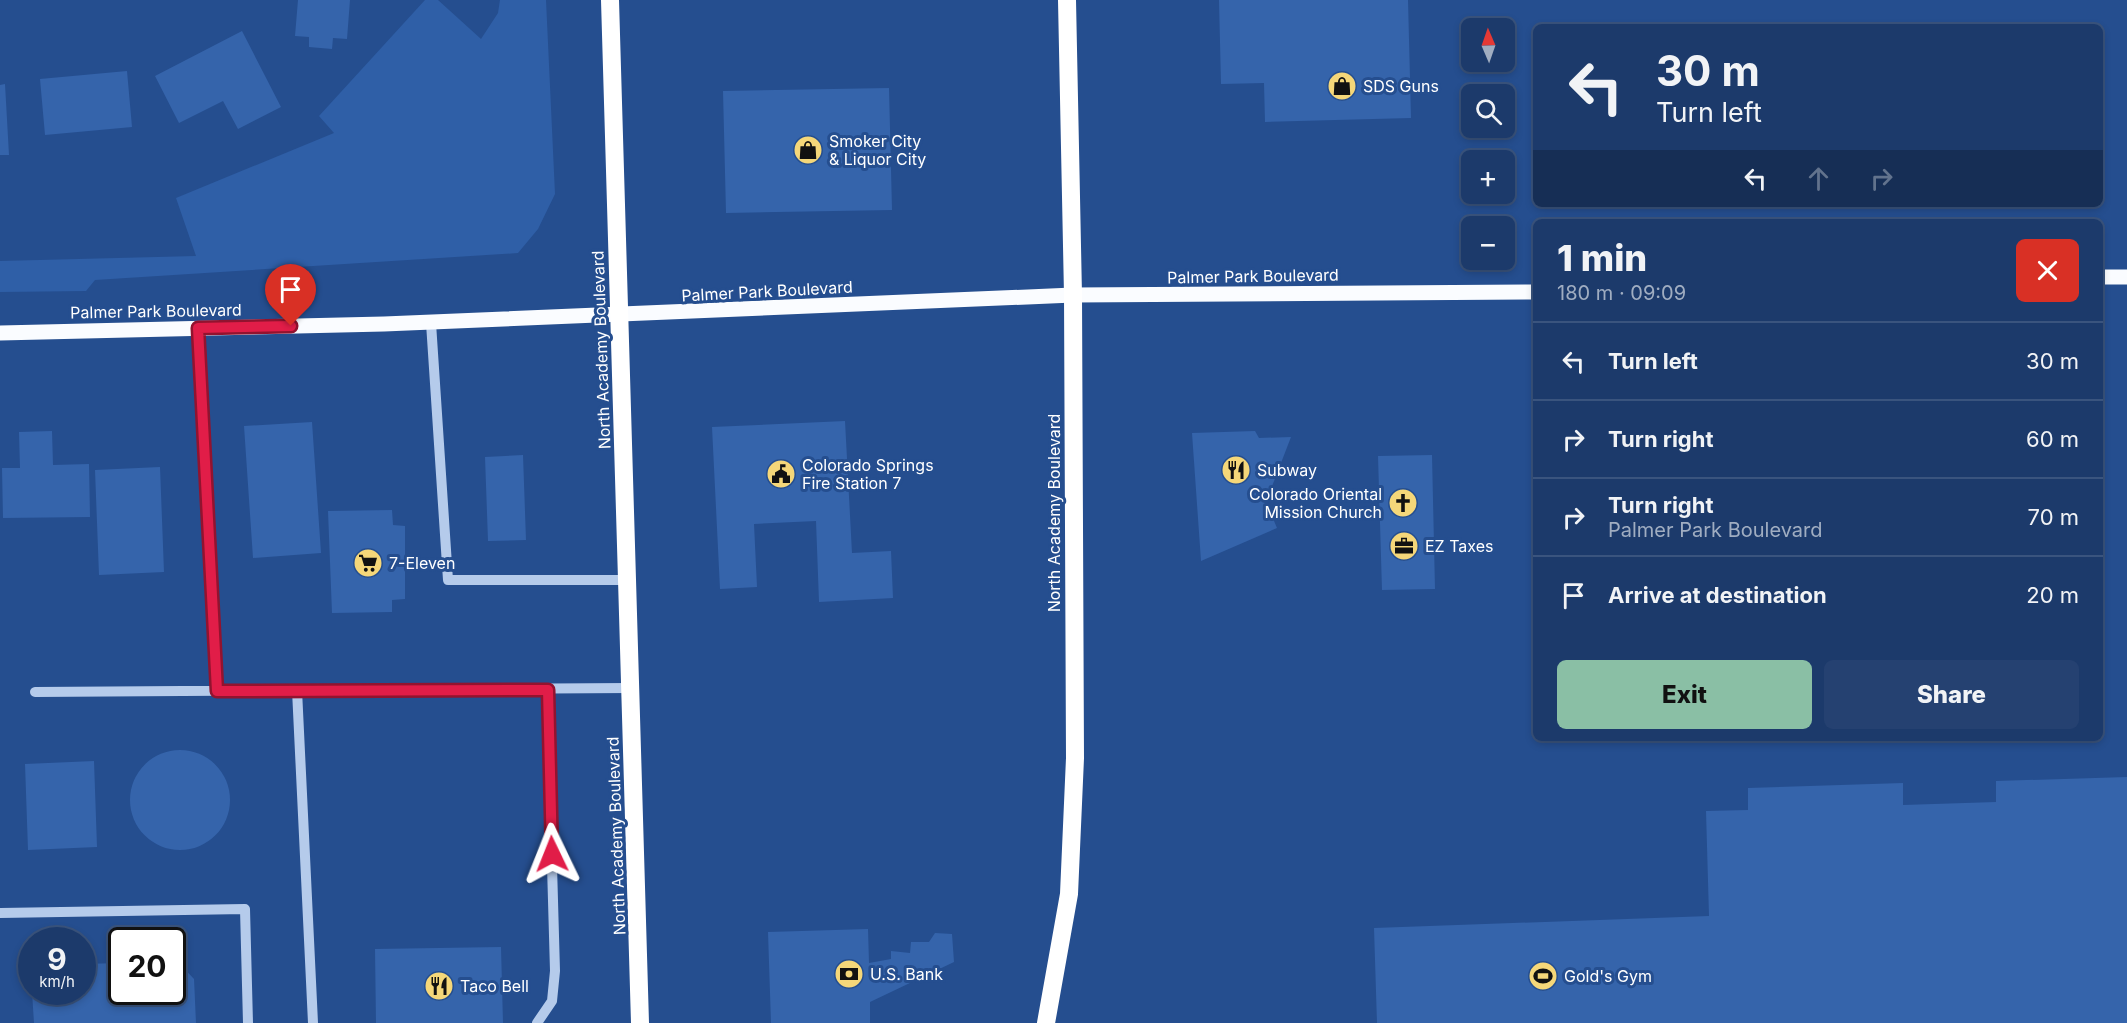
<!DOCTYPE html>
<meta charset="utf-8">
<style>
:root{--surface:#1c3a6b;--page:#254171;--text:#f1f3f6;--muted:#a0adc1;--line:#3a547e;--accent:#8abfa5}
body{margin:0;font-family:Inter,sans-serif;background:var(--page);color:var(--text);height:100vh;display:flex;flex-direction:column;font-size:22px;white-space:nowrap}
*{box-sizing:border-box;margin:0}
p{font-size:20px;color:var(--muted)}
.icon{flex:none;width:33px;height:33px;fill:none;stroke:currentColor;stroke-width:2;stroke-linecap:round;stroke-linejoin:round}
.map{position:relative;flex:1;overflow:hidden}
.side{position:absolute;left:1533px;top:219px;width:570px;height:522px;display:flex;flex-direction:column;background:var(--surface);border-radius:9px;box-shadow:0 3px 9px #0003,0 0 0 2px var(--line)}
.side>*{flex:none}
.banner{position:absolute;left:1533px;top:24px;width:570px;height:183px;border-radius:9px;box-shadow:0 3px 9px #0003,0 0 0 2px var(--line);background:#1c3a6b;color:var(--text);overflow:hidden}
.needle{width:39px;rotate:358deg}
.fabs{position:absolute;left:1461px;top:18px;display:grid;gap:12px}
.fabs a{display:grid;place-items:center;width:54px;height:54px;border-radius:9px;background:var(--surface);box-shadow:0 3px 9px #0003,0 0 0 2px var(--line);font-size:30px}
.speed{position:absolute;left:18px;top:927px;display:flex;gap:12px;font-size:30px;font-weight:700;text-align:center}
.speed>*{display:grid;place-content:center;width:78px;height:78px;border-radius:50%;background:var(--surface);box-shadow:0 3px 9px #0003,0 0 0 2px var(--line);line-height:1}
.speed small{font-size:15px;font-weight:400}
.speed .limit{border:3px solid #111;border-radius:9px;background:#fff;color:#111}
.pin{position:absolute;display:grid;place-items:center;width:51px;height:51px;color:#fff;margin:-62px -26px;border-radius:50% 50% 50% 0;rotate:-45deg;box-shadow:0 0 6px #0007}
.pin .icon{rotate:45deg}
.me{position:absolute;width:66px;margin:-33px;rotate:358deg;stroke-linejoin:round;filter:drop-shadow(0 0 4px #0008)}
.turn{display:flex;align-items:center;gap:21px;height:126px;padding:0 24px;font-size:27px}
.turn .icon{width:78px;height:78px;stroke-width:2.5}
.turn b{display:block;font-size:42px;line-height:51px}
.lanes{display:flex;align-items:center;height:57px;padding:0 24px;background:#0003;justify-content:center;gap:30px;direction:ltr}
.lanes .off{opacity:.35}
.round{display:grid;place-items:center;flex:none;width:63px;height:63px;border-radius:9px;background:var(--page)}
.head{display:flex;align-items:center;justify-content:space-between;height:102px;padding:0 24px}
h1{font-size:36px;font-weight:800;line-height:45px}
.action{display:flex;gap:12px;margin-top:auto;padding:12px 24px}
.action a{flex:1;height:69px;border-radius:9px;background:var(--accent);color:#111;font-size:24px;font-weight:800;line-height:69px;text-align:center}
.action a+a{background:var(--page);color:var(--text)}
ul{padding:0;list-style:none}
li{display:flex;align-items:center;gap:18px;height:78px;padding:0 24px;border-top:2px solid var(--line)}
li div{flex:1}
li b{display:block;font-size:22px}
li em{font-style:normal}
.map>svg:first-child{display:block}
</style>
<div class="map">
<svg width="2127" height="1023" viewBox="0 0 2127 1023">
<rect width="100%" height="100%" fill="#254e8f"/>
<path fill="#2f5fa7" d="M425 0H438L481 39 498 13 500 0H546L555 194 538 229 518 253 95 280 86 291 0 292V261L196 256 176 198 334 133 319 116Z"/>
<path fill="#3564ab" d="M298 0H350L347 39 333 38 332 49 309 47V37L295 36Z
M1219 0H1408L1411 118 1265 122 1264 83 1221 84Z
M242 31 281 107 238 129 223 101 179 123 155 76Z
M127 71 132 127 45 135 40 79Z
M5 84 9 155H0V85Z
M889 88 892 210 726 213 723 91Z
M845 421 852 553 891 551 893 598 819 602 816 521 754 524 757 587 720 589 712 427Z
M312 422 321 553 253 558 244 426Z
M52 431 53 465 89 464 90 517 3 518 2 468H20L19 432Z
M1255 431 1259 438 1291 437 1266 502 1277 528 1201 561 1192 433Z
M523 455 526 540 488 541 485 457Z
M1432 455 1435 589 1382 590 1378 456Z
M160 467 164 572 99 575 95 470Z
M392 510 393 525 405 526V599L392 600V612L332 613 328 511Z
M130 800a50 50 0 1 1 100 0a50 50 0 1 1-100 0Z
M94 761 97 847 28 850 25 764Z
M2127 777V1023H1377L1374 928 1709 916 1706 811 1748 810V788L1903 783V805L1996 802V781Z
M868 929 869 963 891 959V951L910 953 911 942H929L935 933 952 934 954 962 870 1002V1023H771L768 932Z
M501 947 503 1023H376L375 949Z
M172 962H178L194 979 196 1023H34L32 992H82V964L122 963V992H172Z"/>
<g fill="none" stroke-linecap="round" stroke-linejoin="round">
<path stroke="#b5cbeb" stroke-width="10" d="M431 323 448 580H627
M198 328 217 691
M297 690 313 1023
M35 692 631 688
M0 913 245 909 248 1023
M537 1023 552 1001 555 971 547 690"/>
<path stroke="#fafcff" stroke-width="15" d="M2100 277H2127
M0 333 384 324 1073 295 1536 292"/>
<path stroke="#fff" stroke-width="18" d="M610 0 640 1023
M1046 1023 1069 894 1075 758 1073 295 1067 0"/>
</g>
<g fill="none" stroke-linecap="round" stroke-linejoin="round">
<g stroke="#92132f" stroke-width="15">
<path id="route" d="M291 326 198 328 217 691 548 690 552 854"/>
</g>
<use href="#route" stroke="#e11d48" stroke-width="10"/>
</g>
<defs>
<g id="shop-disc" transform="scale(1.5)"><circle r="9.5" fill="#f5d779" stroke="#254e8f"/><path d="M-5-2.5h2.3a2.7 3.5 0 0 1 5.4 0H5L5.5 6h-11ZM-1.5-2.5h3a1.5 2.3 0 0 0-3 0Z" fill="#111"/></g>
<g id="restaurant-disc" transform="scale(1.5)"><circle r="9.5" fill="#f5d779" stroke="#254e8f"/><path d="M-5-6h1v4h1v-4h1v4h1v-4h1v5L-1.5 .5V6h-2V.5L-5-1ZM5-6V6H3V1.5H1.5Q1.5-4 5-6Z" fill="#111"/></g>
<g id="civic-disc" transform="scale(1.5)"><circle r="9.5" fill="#f5d779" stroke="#254e8f"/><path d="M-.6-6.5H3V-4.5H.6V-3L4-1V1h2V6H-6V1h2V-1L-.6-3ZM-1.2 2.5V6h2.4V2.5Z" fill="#111"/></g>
<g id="church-disc" transform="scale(1.5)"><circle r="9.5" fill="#f5d779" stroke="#254e8f"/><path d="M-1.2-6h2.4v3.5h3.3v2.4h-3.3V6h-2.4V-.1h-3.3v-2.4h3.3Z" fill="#111"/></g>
<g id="office-disc" transform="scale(1.5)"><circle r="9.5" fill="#f5d779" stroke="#254e8f"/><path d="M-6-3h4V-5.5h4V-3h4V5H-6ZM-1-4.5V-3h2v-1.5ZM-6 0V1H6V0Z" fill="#111"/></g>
<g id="supermarket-disc" transform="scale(1.5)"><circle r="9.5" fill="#f5d779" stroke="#254e8f"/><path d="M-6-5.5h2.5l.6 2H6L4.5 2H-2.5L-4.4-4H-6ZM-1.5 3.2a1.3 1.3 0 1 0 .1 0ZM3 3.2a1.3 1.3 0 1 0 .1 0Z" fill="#111"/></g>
<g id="bank-disc" transform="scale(1.5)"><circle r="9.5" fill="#f5d779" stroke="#254e8f"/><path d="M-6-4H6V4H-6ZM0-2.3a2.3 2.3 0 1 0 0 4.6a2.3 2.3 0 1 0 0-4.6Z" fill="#111"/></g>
<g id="stadium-disc" transform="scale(1.5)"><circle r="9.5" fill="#f5d779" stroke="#254e8f"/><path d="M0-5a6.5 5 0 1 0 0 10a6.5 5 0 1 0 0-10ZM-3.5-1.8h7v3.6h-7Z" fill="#111"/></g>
</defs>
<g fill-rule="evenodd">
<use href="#shop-disc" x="1342" y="86"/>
<use href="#shop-disc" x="808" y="150"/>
<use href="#restaurant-disc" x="1236" y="470"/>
<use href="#civic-disc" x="781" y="474"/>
<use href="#church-disc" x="1403" y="503"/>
<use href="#office-disc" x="1404" y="546"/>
<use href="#supermarket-disc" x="368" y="563"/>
<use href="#bank-disc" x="849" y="974"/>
<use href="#stadium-disc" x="1543" y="976"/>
<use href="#restaurant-disc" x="439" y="986"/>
</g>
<g text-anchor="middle" stroke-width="6" stroke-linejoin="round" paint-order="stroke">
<g font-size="16" fill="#fff" stroke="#254e8f" text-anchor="start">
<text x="1363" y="92">SDS Guns</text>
<text x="829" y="147">Smoker City<tspan x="829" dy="18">&amp; Liquor City</tspan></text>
<text x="802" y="471">Colorado Springs<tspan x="802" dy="18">Fire Station 7</tspan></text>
<text x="1257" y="476">Subway</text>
<text x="1382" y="500" text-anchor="end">Colorado Oriental<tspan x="1382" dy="18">Mission Church</tspan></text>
<text x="1425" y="552">EZ Taxes</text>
<text x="389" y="569">7-Eleven</text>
<text x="870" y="980">U.S. Bank</text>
<text x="1564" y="982">Gold's Gym</text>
<text x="460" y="992">Taco Bell</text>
</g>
<g font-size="16" fill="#fff" stroke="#254e8f">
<text transform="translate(1253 276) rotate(-1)" y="6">Palmer Park Boulevard</text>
<text transform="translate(767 291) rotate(-3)" y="6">Palmer Park Boulevard</text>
<text transform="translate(156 311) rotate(-1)" y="6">Palmer Park Boulevard</text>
<text transform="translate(601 350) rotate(-92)" y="6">North Academy Boulevard</text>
<text transform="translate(1054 513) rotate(-90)" y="6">North Academy Boulevard</text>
<text transform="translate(616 836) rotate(-92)" y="6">North Academy Boulevard</text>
</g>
</g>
</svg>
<div class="fabs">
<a><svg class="needle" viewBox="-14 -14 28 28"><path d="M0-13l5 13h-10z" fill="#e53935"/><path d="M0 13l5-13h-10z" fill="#a0adc1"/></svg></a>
<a><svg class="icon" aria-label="search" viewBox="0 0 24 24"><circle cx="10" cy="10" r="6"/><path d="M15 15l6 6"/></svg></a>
<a>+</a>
<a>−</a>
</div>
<div class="speed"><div>9<small>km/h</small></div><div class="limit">20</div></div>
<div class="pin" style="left:291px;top:326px;background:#d93025"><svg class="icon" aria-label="arrive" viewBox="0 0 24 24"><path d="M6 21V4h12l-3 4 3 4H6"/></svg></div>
<svg class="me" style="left:552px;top:854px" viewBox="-20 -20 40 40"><path d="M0-17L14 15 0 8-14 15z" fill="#e11d48" stroke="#fff" stroke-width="4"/></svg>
<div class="banner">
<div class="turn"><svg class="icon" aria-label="left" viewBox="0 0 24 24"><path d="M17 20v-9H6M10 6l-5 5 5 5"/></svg><div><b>30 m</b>Turn left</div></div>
<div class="lanes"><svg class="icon" aria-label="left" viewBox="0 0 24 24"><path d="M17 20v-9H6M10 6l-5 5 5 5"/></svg><svg class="icon off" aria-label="ahead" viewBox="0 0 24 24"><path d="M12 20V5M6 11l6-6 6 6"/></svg><svg class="icon off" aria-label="right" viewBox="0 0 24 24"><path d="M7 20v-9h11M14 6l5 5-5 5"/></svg></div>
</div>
<section class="side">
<div class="head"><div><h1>1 min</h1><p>180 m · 09:09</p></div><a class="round" style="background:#d93025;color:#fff"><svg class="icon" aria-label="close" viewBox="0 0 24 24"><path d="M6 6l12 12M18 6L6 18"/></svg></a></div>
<ul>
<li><svg class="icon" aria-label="left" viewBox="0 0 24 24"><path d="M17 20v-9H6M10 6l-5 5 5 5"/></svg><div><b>Turn left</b></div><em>30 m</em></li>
<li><svg class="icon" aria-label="right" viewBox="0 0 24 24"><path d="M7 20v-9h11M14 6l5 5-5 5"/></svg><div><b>Turn right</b></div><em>60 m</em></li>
<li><svg class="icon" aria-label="right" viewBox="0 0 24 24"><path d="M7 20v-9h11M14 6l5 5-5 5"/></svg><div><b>Turn right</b><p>Palmer Park Boulevard</p></div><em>70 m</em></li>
<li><svg class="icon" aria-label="arrive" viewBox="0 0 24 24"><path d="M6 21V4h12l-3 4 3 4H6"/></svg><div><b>Arrive at destination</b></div><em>20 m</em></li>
</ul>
<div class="action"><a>Exit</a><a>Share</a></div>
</section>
</div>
